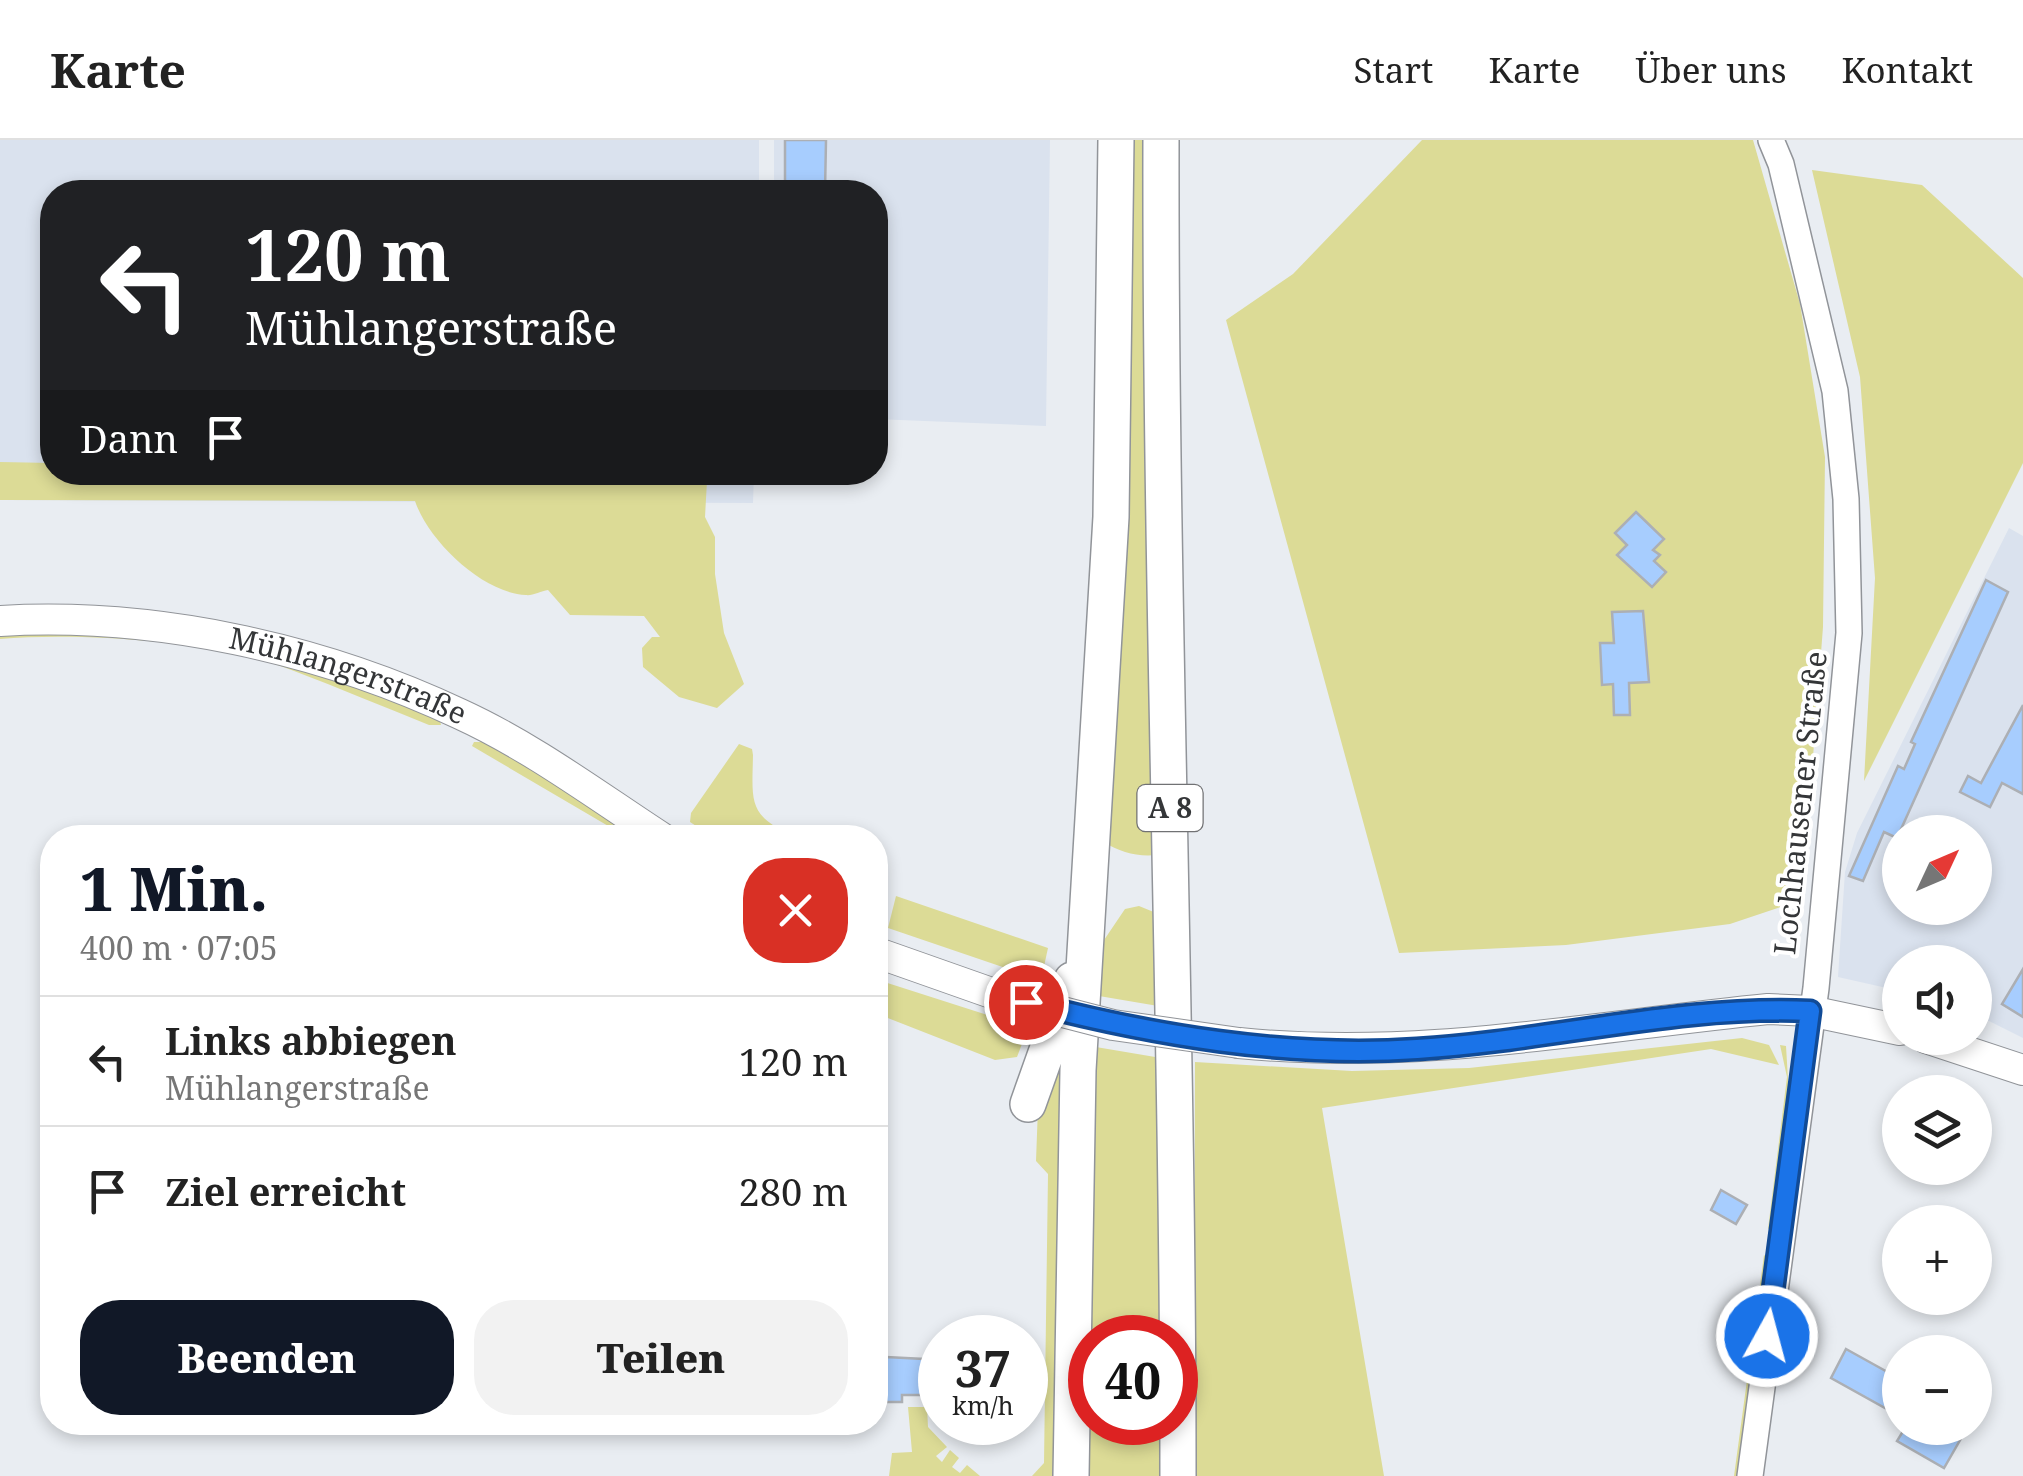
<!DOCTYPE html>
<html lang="de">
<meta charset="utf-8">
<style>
:root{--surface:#fff;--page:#f2f2f2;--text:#222;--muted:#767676;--line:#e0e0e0;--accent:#111827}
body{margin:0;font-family:"Noto Serif",serif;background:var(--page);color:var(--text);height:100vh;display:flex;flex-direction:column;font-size:38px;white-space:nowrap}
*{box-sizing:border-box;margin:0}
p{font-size:32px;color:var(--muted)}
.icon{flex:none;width:55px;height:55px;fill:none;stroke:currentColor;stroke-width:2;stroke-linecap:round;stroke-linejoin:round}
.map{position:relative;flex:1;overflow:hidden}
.drawer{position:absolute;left:40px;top:685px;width:848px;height:610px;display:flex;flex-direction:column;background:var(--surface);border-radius:40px;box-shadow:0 5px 15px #0003}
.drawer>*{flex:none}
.hud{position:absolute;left:40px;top:40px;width:848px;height:305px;border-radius:40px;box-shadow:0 5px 15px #0003;background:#202124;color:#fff;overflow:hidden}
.needle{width:65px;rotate:46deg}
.fabs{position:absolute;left:1882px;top:675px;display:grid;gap:20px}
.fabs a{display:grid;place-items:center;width:110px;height:110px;border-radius:50%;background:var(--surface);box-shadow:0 5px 15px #0003;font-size:50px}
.speed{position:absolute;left:918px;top:1175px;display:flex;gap:20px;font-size:50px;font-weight:700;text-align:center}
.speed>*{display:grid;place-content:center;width:130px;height:130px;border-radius:50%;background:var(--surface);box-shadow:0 5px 15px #0003;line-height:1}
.speed small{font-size:25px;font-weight:400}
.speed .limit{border:15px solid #d22;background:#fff;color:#111}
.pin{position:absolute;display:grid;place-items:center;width:85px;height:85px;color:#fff;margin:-42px;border:5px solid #fff;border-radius:50%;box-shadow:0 2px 10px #0007}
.me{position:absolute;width:110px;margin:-55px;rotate:7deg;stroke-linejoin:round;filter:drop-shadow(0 0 8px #0008)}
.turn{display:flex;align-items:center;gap:35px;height:210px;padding:0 40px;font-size:45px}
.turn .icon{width:130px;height:130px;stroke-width:2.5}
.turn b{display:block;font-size:70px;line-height:85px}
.then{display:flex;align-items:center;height:95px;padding:0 40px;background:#0003;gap:20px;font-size:38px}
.round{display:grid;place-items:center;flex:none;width:105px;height:105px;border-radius:40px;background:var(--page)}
.overview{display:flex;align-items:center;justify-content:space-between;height:170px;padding:0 40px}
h1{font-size:60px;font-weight:800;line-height:75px;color:var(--accent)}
.cta{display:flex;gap:20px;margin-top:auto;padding:20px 40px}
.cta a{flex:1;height:115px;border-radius:40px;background:var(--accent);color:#fff;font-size:40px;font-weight:800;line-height:115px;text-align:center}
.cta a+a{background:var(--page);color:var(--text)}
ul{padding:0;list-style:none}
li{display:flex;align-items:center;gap:30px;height:130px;padding:0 40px;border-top:2px solid var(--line)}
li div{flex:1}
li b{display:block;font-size:38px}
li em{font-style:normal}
header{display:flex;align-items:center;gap:60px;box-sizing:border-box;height:140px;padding:0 50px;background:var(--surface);border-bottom:2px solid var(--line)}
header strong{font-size:48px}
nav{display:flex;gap:55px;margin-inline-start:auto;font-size:35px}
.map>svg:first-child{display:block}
</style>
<header>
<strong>Karte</strong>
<nav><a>Start</a><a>Karte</a><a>Über uns</a><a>Kontakt</a></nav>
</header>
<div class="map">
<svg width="2023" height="1336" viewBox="0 0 2023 1336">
<rect width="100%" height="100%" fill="#e9edf2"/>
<path fill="#dae2ee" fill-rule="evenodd" d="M0 0H759V52H52V332H754L753 363 0 360Z
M774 0H1050L1046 286 875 279V52H774Z
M2009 388 2023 396V898L1975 874V822H1900V851L1838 837 1845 732 1857 693ZM1900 692H1975V768H1900Z"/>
<path fill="#dcdb96" d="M1126 0H1152L1157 715C1136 717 1121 712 1103 702Z
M1422 0H1753L1800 164 1825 317 1823 487 1802 760 1730 784 1566 805 1399 813 1226 180 1293 134Z
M1812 30 1922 45 2023 138V323L1864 641 1875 438 1860 237Z
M0 322 52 323V332L695 333 707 341 705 377 715 397V434L724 493 744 544 717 568 679 557 643 527 642 508 652 497H660L644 476 570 475 548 450C541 451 532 456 526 455 482 453 428 400 415 361L0 360Z
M89 492 262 515 439 576 441 585H429C384 567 339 548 294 531 218 501 81 492 0 499V493Z
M474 602H489L644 697H627L472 606Z
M739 604 752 609 753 615C752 664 748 675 795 697H713L690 682 691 673Z
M896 756 1048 808 1041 840 888 788Z
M1139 766 1161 775 1164 867 1099 856 1102 803 1125 769Z
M875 839 1028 888 1017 917 995 920 875 873Z
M1742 898 1769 905 1779 925 1711 909 1322 968 1384 1336H1194L1195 922 1352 931 1469 928Z
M1780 905 1786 906 1789 956 1773 1086 1768 1089 1787 937Z
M1090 906 1167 919V1197L1090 1198V1282L1167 1283 1166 1336H1085Z
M1063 919 1057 1336H1032L1044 1323 1048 1034 1036 1021 1038 967Z
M1764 1115 1768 1118 1741 1336H1734Z
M908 1267H927L928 1287 947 1307 936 1316 942 1322 950 1310 959 1318 952 1327 960 1333 967 1325 980 1336H889L892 1313 912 1312Z"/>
<path fill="#a7cdfe" stroke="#acafb4" stroke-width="2.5" d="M785 0H826L825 52H785Z
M1636 372 1664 399 1653 410 1660 415 1654 421 1666 432 1652 447 1617 415 1627 405 1615 393Z
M1986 440 2008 452 1897 698 1884 692 1863 741 1849 736 1898 626 1904 629 1915 604 1911 602Z
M1643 471 1649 542 1629 543 1630 575H1614L1613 544 1602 545 1600 503H1614L1612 472Z
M2023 565V654L2002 643 1990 667 1960 652 1968 636 1981 643Z
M2023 829V877L2002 864Z
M1721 1050 1747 1065 1736 1084 1711 1070Z
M1846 1209 1900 1239 1885 1268 1831 1238Z
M886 1217 924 1219V1228H930L923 1255H902V1262H884Z
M1905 1288H1967L1944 1328 1897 1301Z"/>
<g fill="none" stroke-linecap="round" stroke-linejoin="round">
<g stroke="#919499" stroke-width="28">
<path id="minor" d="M1750 1336 1816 848 1849 493 1846 359 1835 251 1781 24 1771 0"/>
</g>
<g stroke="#919499" stroke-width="32">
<g id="major">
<path id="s1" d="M0 481C155 472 320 508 460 574 532 607 596 655 662 698"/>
<path d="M875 812 997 855"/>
<path d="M1926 898 2023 930"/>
<path d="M1239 903C1420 921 1588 887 1768 869L1810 871 1900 890"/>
</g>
</g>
<g stroke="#919499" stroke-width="38">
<path id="highway" d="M1161 0C1160 446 1178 890 1178 1336
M1028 964 1072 840
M1071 1336 1078 930 1111 377 1116 0"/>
</g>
<use href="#minor" stroke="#fff" stroke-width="25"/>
<use href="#major" stroke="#fff" stroke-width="30"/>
<use href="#highway" stroke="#fff" stroke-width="35"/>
<g stroke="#919499" stroke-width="32" stroke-linecap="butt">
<path id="major-bridge" d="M997 855 1113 885 1239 903"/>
</g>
<use href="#major-bridge" stroke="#fff" stroke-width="30"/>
</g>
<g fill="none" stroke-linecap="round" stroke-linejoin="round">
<g stroke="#114b97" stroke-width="25">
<path id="route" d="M1026 862C1152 895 1286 918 1417 909 1548 901 1679 865 1810 871L1767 1196"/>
</g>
<use href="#route" stroke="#1a73e8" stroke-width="18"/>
</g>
<g text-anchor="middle" stroke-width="8" stroke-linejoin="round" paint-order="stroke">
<rect fill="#fff" stroke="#717274" stroke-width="2.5" x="1137.5" y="645" width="65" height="46" rx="8"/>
<g font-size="28" font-weight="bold" fill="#343638">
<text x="1170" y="678">A 8</text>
</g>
<g font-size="30" fill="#343638" stroke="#fff">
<text dy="10" stroke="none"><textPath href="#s1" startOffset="355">Mühlangerstraße</textPath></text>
<text transform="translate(1801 663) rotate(-84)" y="10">Lochhausener Straße</text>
</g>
</g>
</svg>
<div class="fabs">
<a><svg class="needle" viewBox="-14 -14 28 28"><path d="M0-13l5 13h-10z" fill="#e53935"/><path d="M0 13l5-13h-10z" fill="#767676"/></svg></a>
<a><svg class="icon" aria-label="sound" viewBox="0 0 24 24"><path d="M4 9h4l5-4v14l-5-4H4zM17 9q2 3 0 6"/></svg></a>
<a><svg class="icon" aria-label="layers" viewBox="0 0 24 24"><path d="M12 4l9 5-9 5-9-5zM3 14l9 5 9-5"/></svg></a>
<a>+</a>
<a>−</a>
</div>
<div class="speed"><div>37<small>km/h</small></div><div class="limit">40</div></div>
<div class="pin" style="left:1026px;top:862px;background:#d93025"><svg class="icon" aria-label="arrive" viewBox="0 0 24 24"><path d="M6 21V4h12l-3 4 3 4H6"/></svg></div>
<svg class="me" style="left:1767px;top:1196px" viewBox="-20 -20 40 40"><circle r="17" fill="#1a73e8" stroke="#fff" stroke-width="3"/><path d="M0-11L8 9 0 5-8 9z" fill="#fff"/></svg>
<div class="hud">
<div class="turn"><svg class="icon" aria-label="left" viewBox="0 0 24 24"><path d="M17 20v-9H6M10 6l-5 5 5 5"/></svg><div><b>120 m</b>Mühlangerstraße</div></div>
<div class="then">Dann<svg class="icon" aria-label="arrive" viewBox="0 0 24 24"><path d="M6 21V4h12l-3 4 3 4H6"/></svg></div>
</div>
<section class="drawer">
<div class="overview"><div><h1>1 Min.</h1><p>400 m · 07:05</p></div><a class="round" style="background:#d93025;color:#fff"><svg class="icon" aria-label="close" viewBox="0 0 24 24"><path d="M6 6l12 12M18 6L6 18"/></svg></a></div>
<ul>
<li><svg class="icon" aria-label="left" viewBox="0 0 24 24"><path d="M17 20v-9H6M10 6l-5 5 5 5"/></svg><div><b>Links abbiegen</b><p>Mühlangerstraße</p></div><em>120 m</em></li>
<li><svg class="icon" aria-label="arrive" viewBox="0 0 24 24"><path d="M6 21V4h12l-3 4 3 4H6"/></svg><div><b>Ziel erreicht</b></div><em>280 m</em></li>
</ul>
<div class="cta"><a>Beenden</a><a>Teilen</a></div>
</section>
</div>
